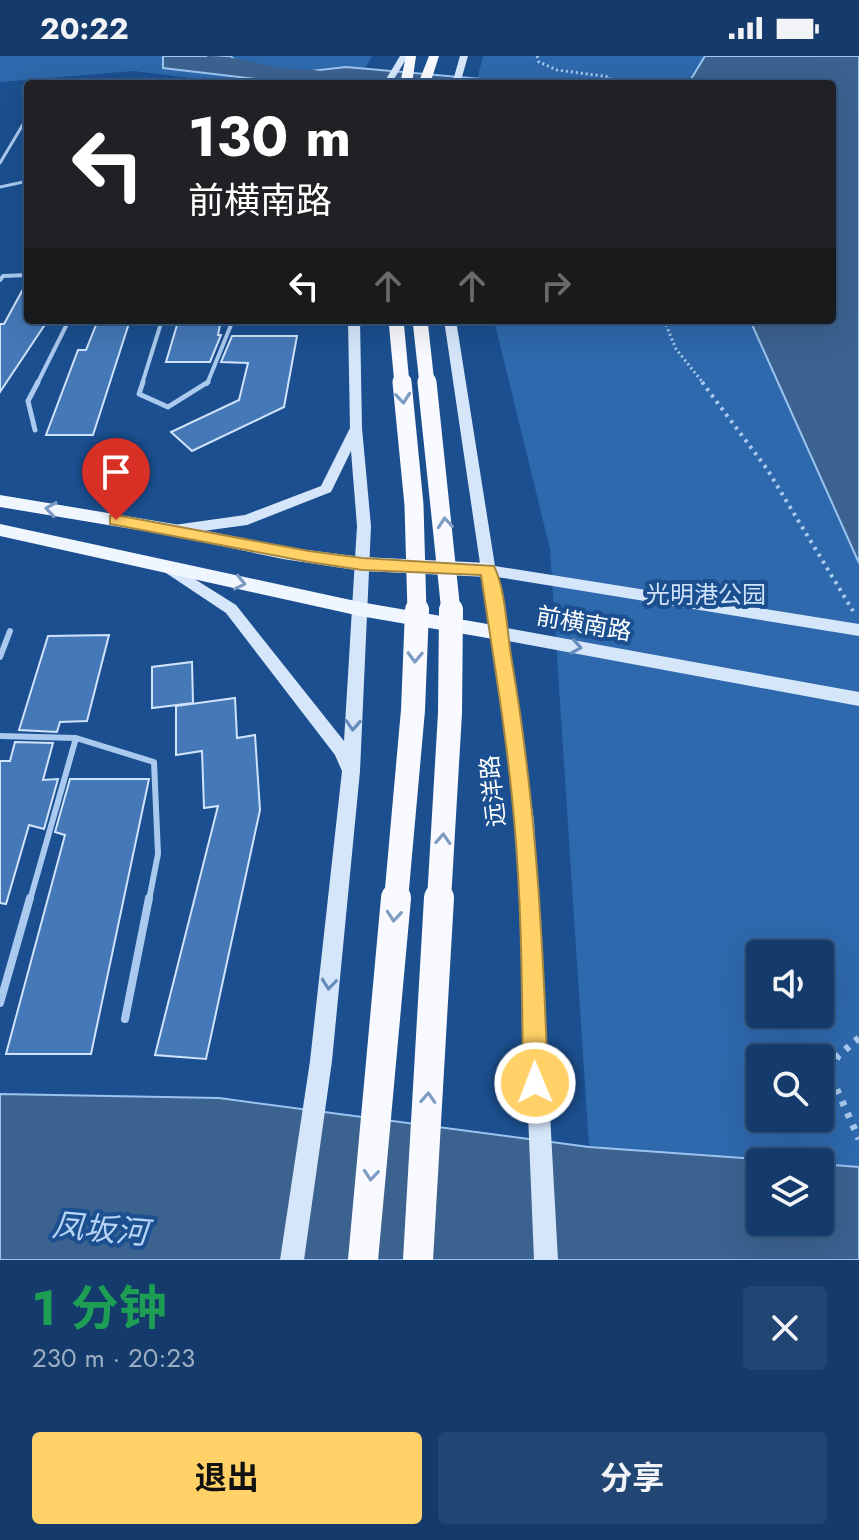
<!DOCTYPE html>
<html lang="zh">
<meta charset="utf-8">
<style>
:root{--surface:#143b6b;--page:#214673;--text:#f1f3f6;--muted:#9dadc1;--line:#33557e;--accent:#ffd166}
body{margin:0;font-family:Jost,"Noto Sans SC",sans-serif;background:var(--page);color:var(--text);height:100vh;display:flex;flex-direction:column;font-size:30px;white-space:nowrap}
*{box-sizing:border-box;margin:0}
p{font-size:26px;color:var(--muted)}
.icon{flex:none;width:44px;height:44px;fill:none;stroke:currentColor;stroke-width:2;stroke-linecap:round;stroke-linejoin:round}
.map{position:relative;height:1204px;overflow:hidden}
.drawer{display:flex;flex-direction:column;background:var(--surface);flex:1}
.drawer>*{flex:none}
.hud{position:absolute;left:24px;top:24px;width:812px;height:244px;border-radius:8px;box-shadow:0 8px 32px #0002,0 0 0 2px var(--line);background:#202124;color:#fff;overflow:hidden}
.controls{position:absolute;left:746px;top:884px;display:grid;gap:16px}
.controls a{display:grid;place-items:center;width:88px;height:88px;border-radius:8px;background:var(--surface);box-shadow:0 8px 32px #0002,0 0 0 2px var(--line);font-size:40px}
.pin{position:absolute;display:grid;place-items:center;width:68px;height:68px;color:#fff;margin:-82px -34px;border-radius:50% 50% 50% 0;rotate:-45deg;box-shadow:0 0 8px #0007}
.pin .icon{rotate:45deg}
.me{position:absolute;width:88px;margin:-44px;rotate:359deg;stroke-linejoin:round;filter:drop-shadow(0 0 6px #0008)}
.turn{display:flex;align-items:center;gap:28px;height:168px;padding:0 32px;font-size:36px}
.turn .icon{width:104px;height:104px;stroke-width:2.5}
.turn b{display:block;font-size:56px;line-height:68px}
.lanes{display:flex;align-items:center;height:76px;padding:0 32px;background:#0003;justify-content:center;gap:40px;direction:ltr}
.lanes .off{opacity:.35}
.round{display:grid;place-items:center;flex:none;width:84px;height:84px;border-radius:8px;background:var(--page)}
.head{display:flex;align-items:center;justify-content:space-between;height:136px;padding:0 32px}
h1{font-size:48px;font-weight:700;line-height:60px;color:#1e9e55}
.button{display:flex;gap:16px;margin-top:auto;padding:16px 32px}
.button a{flex:1;height:92px;border-radius:8px;background:var(--accent);color:#111;font-size:32px;font-weight:700;line-height:92px;text-align:center}
.button a+a{background:var(--page);color:var(--text)}
.status{display:flex;justify-content:space-between;align-items:center;height:56px;padding:0 40px;background:var(--surface);direction:ltr}
.status svg{height:22px;fill:currentColor}
.map>svg:first-child{display:block}
</style>
<div class="status"><b>20:22</b><svg viewBox="0 0 49 12"><path d="M0 12V9h3v3zM5 12V6h3v6zM10 12V3h3v9zM15 12V0h3v12zM26 1h20v11H26zM47 4h2v5h-2z"/></svg></div>
<div class="map">
<svg width="859" height="1204" viewBox="0 0 859 1204">
<rect width="100%" height="100%" fill="#1b4f8f"/>
<path fill="#2e69ad" fill-rule="evenodd" d="M0 0H372L356 28H240L134 15 0 26Z
M483 0H705L690 28H476Z
M494 264H750L859 507V1111L589 1091 550 493ZM760 898H820V958H760ZM760 1002H820V1062H760Z"/>
<path fill="#3c6290" stroke="#9cc4f0" stroke-width="2" d="M163 0H230L243 10 302 16 346 11 538 28H297L163 12Z
M705 0H859V507L750 264H832V28H688Z
M0 1038 219 1042 589 1091 800 1106H760V1166H820V1108L859 1111V1204H0Z"/>
<g fill="none" stroke-linecap="round" stroke-linejoin="round">
<path fill="#3c6290" fill-rule="evenodd" d="M207 0C233 0 254 7 279 12 294 15 310 12 325 16L329 21C314 42 234 15 211 9Z"/>
</g>
<path fill="#4478b7" stroke="#cfe3fa" stroke-width="2" d="M28 224V264H48L0 336V268H4Z
M98 264H130L93 379H46L78 294H86Z
M177 269H220L218 279H221L210 306H166Z
M232 280H297L284 351 192 395 171 376 239 344 248 307 221 306Z
M109 579 87 665 60 666 57 676 19 674 48 580Z
M192 606 193 647 152 652V611Z
M235 642 237 682 255 679 260 754 206 1003 155 999 218 750 204 752 202 695 176 699V650Z
M15 686 53 687 43 724 58 723 44 773 29 769 6 848 0 847V705H10Z
M70 723H149L91 998H6L65 779 55 776Z"/>
<g fill="none" stroke-linecap="round" stroke-linejoin="round">
<path stroke="#a9c9ee" stroke-width="3" stroke-dasharray="2 3" stroke-linecap="butt" d="M537 0 539 6 557 14 610 21V28
M664 264 676 293 704 328"/>
<path stroke="#a9c9ee" stroke-width="4" stroke-dasharray="3 5" stroke-linecap="butt" d="M702 326 767 413 853 555"/>
<path stroke="#a9c9ee" stroke-width="7" stroke-dasharray="5 8" stroke-linecap="butt" d="M859 982 838 1000 829 1016 859 1083"/>
<path stroke="#a9c9ee" stroke-width="3" d="M0 107 28 60
M0 131 28 125"/>
<path stroke="#a9c9ee" stroke-width="4" d="M0 224 3 220 28 219
M37 328 69 264
M142 328 162 264
M207 328 233 264"/>
<path stroke="#a9c9ee" stroke-width="5" d="M143 326 139 338 168 351 208 326
M35 374 28 345 38 326"/>
<path stroke="#a9c9ee" stroke-width="6" d="M0 601 10 575
M0 680 76 682 30 844
M76 682 154 706 158 798 149 844"/>
<path stroke="#a9c9ee" stroke-width="8" d="M0 947 30 842
M125 963 149 842"/>
<path fill="#d6e6fa" fill-rule="evenodd" d="M400 0H408L391 28H383Z
M460 0H468L460 28H452Z
M348 264H360L362 372 371 470 360 715 332 1005 304 1204H280L310 1005 342 715 335 699 226 557 154 509 156 505H166L236 549 344 685 357 470 351 395 331 436 247 469 174 479 167 474 174 469 245 459 321 430 350 372Z
M444 264H456L495 510 859 568V580L497 521 506 572 859 636V650L508 585 534 765 558 1204H534L516 765 507 690Z"/>
<path fill="#f0f6ff" fill-rule="evenodd" d="M0 439 174 468 283 491 362 501 488 507 497 514 488 521 362 515 283 503 174 480 0 451Z
M0 468 360 546 499 570 506 572 509 577 506 582 499 584 360 560 0 480Z"/>
<path fill="#f8faff" fill-rule="evenodd" d="M406 0H416L412 28H400Z
M429 0H439L430 28H418Z"/>
<path stroke="#f8faff" stroke-width="15" d="M396 264 402 328
M420 264 427 328"/>
<path stroke="#f8faff" stroke-width="19" d="M402 326 414 449 417 556
M427 326 451 556"/>
<path stroke="#f8faff" stroke-width="24" d="M396 844 413 654 417 554
M439 844 450 657 451 554"/>
<path stroke="#f8faff" stroke-width="30" d="M363 1204 396 842
M418 1204 439 842"/>
</g>
<defs><path id="oneway-chevron" d="M-2-3.5L2.5 0L-2 3.5" fill="none" stroke-width="1.6" stroke-linecap="round" stroke-linejoin="round" transform="scale(2)"/></defs>
<g stroke="#7e9cc1">
<use href="#oneway-chevron" transform="translate(403 342) rotate(85)"/>
<use href="#oneway-chevron" transform="translate(445 467) rotate(-95)"/>
<use href="#oneway-chevron" transform="translate(415 601) rotate(92)"/>
<use href="#oneway-chevron" transform="translate(443 783) rotate(-87)"/>
<use href="#oneway-chevron" transform="translate(394 860) rotate(95)"/>
<use href="#oneway-chevron" transform="translate(428 1042) rotate(-87)"/>
<use href="#oneway-chevron" transform="translate(371 1119) rotate(95)"/>
</g>
<g stroke="#7b9ac1">
<use href="#oneway-chevron" transform="translate(51 453) rotate(-171)"/>
<use href="#oneway-chevron" transform="translate(240 527) rotate(13)"/>
</g>
<g stroke="#668bba">
<use href="#oneway-chevron" transform="translate(576 591) rotate(10)"/>
<use href="#oneway-chevron" transform="translate(353 669) rotate(93)"/>
<use href="#oneway-chevron" transform="translate(329 928) rotate(96)"/>
</g>
<path fill="#ffd166" stroke="#a68842" stroke-width="2" d="M116 459 309 495 362 502 494 510C506 534 507 578 512 606 536 746 543 885 548 1027L544 1036 535 1039 526 1036 523 1027C522 939 522 851 514 763 507 681 493 600 481 519L362 514 309 506 110 468V460Z"/>
<g text-anchor="middle" stroke-width="8" stroke-linejoin="round" paint-order="stroke">
<g font-size="24" fill="#cfe3fa" stroke="#1b4f8f">
<text x="706" y="547">光明港公园</text>
</g>
<g font-size="24" fill="#fff" stroke="#1b4f8f">
<text transform="translate(584 568) rotate(10)" y="8">前横南路</text>
<text transform="translate(493 735) rotate(-96)" y="8">远洋路</text>
</g>
<g font-size="32" font-style="italic" fill="#b5d3f5" stroke="#1b4f8f">
<text transform="translate(100 1173) rotate(5)" y="11">凤坂河</text>
</g>
</g>
</svg>
<div class="controls">
<a><svg class="icon" aria-label="sound" viewBox="0 0 24 24"><path d="M4 9h4l5-4v14l-5-4H4zM17 9q2 3 0 6"/></svg></a>
<a><svg class="icon" aria-label="search" viewBox="0 0 24 24"><circle cx="10" cy="10" r="6"/><path d="M15 15l6 6"/></svg></a>
<a><svg class="icon" aria-label="layers" viewBox="0 0 24 24"><path d="M12 4l9 5-9 5-9-5zM3 14l9 5 9-5"/></svg></a>
</div>
<div class="pin" style="left:116px;top:464px;background:#d93025"><svg class="icon" aria-label="arrive" viewBox="0 0 24 24"><path d="M6 21V4h12l-3 4 3 4H6"/></svg></div>
<svg class="me" style="left:535px;top:1027px" viewBox="-20 -20 40 40"><circle r="17" fill="#ffd166" stroke="#fff" stroke-width="3"/><path d="M0-11L8 9 0 5-8 9z" fill="#fff"/></svg>
<div class="hud">
<div class="turn"><svg class="icon" aria-label="left" viewBox="0 0 24 24"><path d="M17 20v-9H6M10 6l-5 5 5 5"/></svg><div><b>130 m</b>前横南路</div></div>
<div class="lanes"><svg class="icon" aria-label="left" viewBox="0 0 24 24"><path d="M17 20v-9H6M10 6l-5 5 5 5"/></svg><svg class="icon off" aria-label="ahead" viewBox="0 0 24 24"><path d="M12 20V5M6 11l6-6 6 6"/></svg><svg class="icon off" aria-label="ahead" viewBox="0 0 24 24"><path d="M12 20V5M6 11l6-6 6 6"/></svg><svg class="icon off" aria-label="right" viewBox="0 0 24 24"><path d="M7 20v-9h11M14 6l5 5-5 5"/></svg></div>
</div>
</div>
<section class="drawer">
<div class="head"><div><h1>1 分钟</h1><p>230 m · 20:23</p></div><a class="round"><svg class="icon" aria-label="close" viewBox="0 0 24 24"><path d="M6 6l12 12M18 6L6 18"/></svg></a></div>
<div class="button"><a>退出</a><a>分享</a></div>
</section>
